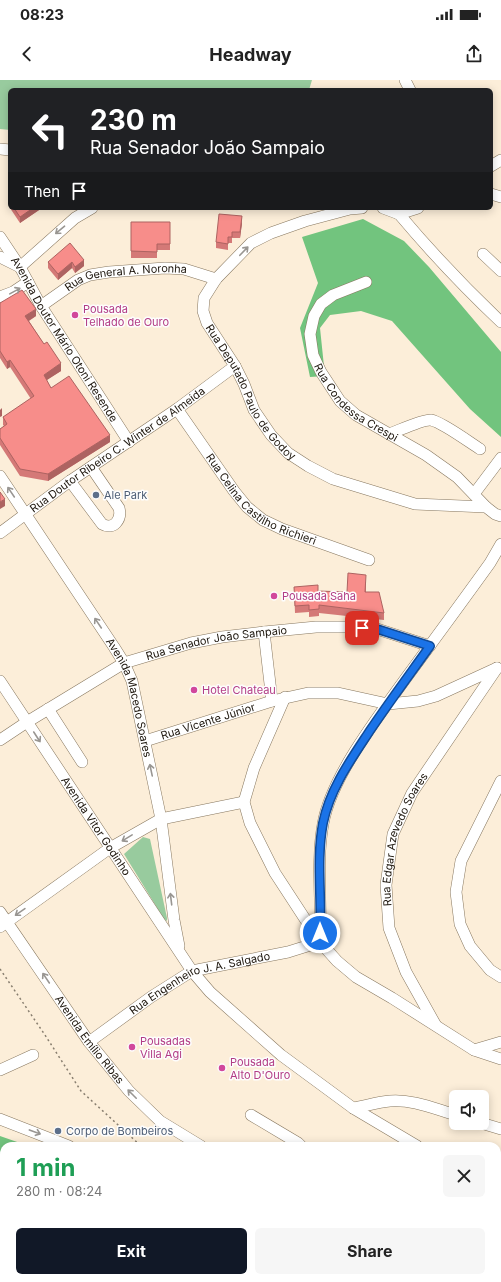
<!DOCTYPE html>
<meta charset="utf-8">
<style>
:root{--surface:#fff;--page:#f6f6f6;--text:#222;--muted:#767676;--accent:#111827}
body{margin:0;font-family:Inter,sans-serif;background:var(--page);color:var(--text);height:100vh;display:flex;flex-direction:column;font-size:15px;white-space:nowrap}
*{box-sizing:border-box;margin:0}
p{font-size:13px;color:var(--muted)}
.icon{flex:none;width:22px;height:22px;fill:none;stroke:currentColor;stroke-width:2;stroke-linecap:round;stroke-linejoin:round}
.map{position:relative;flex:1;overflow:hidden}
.sheet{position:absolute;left:0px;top:1062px;width:501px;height:140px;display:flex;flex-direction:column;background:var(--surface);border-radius:12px 12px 0 0;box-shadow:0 2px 10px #0003}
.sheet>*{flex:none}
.guide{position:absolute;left:8px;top:8px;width:485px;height:122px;border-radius:6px;box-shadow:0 2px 10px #0003;background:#202124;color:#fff;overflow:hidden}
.tools{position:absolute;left:449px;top:1010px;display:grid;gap:8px}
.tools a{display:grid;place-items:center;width:40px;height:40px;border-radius:6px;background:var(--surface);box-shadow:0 2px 10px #0003;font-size:20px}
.pin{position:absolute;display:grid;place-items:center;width:34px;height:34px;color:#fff;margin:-17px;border-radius:8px;box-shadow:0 2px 6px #0006}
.me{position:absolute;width:44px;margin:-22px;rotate:0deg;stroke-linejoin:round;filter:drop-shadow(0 0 3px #0008)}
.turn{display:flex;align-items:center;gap:14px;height:84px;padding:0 16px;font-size:18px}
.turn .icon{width:52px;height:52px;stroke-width:2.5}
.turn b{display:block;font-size:28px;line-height:34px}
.then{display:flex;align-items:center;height:38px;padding:0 16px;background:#0003;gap:8px;font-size:15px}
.round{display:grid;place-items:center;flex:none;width:42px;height:42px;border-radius:6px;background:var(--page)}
.head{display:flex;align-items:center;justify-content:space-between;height:68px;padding:0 16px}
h1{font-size:24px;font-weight:700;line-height:30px;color:#1e9e55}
.action{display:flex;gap:8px;margin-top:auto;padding:8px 16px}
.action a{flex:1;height:46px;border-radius:6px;background:var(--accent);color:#fff;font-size:16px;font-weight:700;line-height:46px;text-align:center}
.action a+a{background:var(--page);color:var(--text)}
.status{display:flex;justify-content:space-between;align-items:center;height:28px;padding:0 20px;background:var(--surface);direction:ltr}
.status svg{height:11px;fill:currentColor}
header{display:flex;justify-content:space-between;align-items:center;height:52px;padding:0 16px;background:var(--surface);font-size:18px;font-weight:700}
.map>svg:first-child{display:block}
</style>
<div class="status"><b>08:23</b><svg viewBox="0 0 49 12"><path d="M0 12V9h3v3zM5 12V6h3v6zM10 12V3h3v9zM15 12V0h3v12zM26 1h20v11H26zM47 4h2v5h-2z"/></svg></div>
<header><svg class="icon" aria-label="back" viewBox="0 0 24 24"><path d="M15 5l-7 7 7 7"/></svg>Headway<svg class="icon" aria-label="share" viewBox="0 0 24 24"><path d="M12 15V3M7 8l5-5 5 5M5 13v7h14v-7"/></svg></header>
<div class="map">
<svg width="501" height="1202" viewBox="0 0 501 1202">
<rect width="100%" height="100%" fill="#fceed9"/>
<path fill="#98cb9e" d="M0 0H312L309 10H10V50L0 49Z
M143 757 150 759 167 838V841L164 839 124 774Z"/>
<path fill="#72c47e" d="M363 139 404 161 429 187 501 272V357L470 329 392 241 361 231 330 235 320 248 325 296 310 297 300 248 318 203 302 157Z
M0 1056 20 1063V1066H4V1198H333L340 1202H0Z"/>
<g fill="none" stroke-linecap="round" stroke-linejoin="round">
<path stroke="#07aed7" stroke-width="17" d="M0 1095 4 1097
M208 1198 214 1202"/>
<g stroke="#87775f" stroke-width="12">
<g id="minor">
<path d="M405 0 410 10"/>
<path d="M0 69 10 70"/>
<path d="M491 86 501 80"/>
<path d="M491 114 501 117"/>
<path id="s1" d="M362 128 350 129 305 141 271 153 251 163 216 199 204 218 203 231 207 243 235 286 244 304 254 330 271 355 288 373 308 386 333 399 415 424 486 427 495 434 501 436"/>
<path d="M383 128 399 134"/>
<path d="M399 134C431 172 465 208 501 242"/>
<path d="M399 134 418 128"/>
<path id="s2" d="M0 157 20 187 41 226 129 362"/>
<path d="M483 174 501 191"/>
<path d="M0 177 20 187 75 138 92 128"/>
<path id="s3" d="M366 202 333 215 321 224 314 236 310 254 313 275 321 292 340 321 356 335 426 375 457 397 486 427"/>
<path d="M0 217 13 212 28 202"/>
<path id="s4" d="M41 226 78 200 90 195 109 192 165 188 184 189 216 199"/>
<path id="s5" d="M177 329 234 411 247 427 263 440 282 449 369 480"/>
<path d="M389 354C398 351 423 339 431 340 442 342 469 362 480 369"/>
<path id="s6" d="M0 396 114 567 124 583 132 601 161 739 174 840 179 866"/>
<path d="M70 401 102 444C114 451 122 439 119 428L91 387"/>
<path d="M474 414 501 378"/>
<path id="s7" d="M0 453 70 401 177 329 235 286"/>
<path d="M264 552 272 621"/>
<path id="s8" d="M0 601 192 891 210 912 281 975 353 1028 417 1066"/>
<path d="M285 617 254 688 244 722 250 743 275 793 320 862 337 881 356 897 392 918 474 970 501 979"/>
<path d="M48 629 82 682"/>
<path id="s9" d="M0 660 27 642 124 583 191 563 222 557 264 552 316 547H346L377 549 430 566"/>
<path id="s10" d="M145 661 272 621 308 613H338L388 624 418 621 436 616 497 588"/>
<path d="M501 701 461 781 456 812 460 844 470 866 490 890 501 897"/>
<path id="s11" d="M0 832 89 962 129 1011 160 1041 201 1066"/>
<path d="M0 847 110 768 161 739 244 722"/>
<path d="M320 862C322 823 316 783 323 744 331 697 378 637 406 598 434 560 462 522 490 483L501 464"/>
<path id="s12" d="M435 944 406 892 389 848 386 805 393 754 412 713 497 588"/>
<path id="s13" d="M89 962 151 917 192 891 288 872 320 862"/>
<path d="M474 970 501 962"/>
<path d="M0 990 33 975"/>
<path d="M353 1028C365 1026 378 1022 390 1021 412 1019 435 1029 456 1035"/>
<path d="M251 1035 298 1063 301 1066"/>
<path d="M0 1039 69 1066"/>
<path d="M481 1043 501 1049"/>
<path d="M497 1170 501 1171"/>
<path d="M342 1198 350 1202"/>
<path d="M420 1198 427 1202"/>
</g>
</g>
<path stroke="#887e6f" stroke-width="1.5" stroke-dasharray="2 3" stroke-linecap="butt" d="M0 889 45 955 81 1011 141 1066
M363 1198 370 1202"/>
<use href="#minor" stroke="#fff" stroke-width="11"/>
</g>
<path fill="#d47977" d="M10 119V128L9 126V120Z
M10 128H42L20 143Z
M131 142H170V170H157V178H131Z
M242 143 240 158H232V163H228V170L216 168V162Z
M84 180V186L75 193 72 188 58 200 48 188V182Z
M0 223 36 236 29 241 61 291 46 300 51 308 110 362 48 401 20 396 0 365V349L4 346 3 345V337L31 319 10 287 7 289 0 278Z
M366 502V512L384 533V540L319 533V536L309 537V532L295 533 294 507 318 511 347 512Z"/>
<path fill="#ad6361" d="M33 128H42L20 143V137Z
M242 136V143L240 158V152Z
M84 180V186L75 193V187Z
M72 182V188L58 200V194Z
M36 229V236L25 243V236Z
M10 280V287L7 289V282Z
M61 283V291L44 302V295Z
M2 328V336L0 337V330Z
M110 355V362L48 401V394Z
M5 419V426L0 429V422Z"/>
<path fill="#f78d8a" stroke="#ad6361" d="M14 128H33L20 137Z
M219 134 242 136 240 152H232V157H228V164L216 162Z
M131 142H170V164H157V172L131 171Z
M70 163 84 180 75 187 72 182 58 194 48 182Z
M22 210 36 229 25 236 44 264 47 262 61 283 44 295 51 308 69 296 110 355 48 394 20 389 0 358V349L7 344 3 337 34 316 10 280 7 282 0 271V223Z
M0 412 5 419 0 422Z
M348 493 366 495 365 512H379L384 533 319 525V529L309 530V525L295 526 294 507 318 505V511L347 512Z"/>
<defs><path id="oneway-shaft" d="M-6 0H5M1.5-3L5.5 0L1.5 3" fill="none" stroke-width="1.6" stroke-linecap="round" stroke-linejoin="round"/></defs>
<g stroke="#999692">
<use href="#oneway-shaft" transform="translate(60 150) rotate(140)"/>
<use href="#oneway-shaft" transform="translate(244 171) rotate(-46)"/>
<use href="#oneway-shaft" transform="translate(15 211) rotate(-29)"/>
<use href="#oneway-shaft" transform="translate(11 412) rotate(-124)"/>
<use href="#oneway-shaft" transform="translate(98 543) rotate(-124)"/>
<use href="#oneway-shaft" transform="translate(37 657) rotate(57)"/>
<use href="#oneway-shaft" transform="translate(151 690) rotate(-102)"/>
<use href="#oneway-shaft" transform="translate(127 758) rotate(149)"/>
<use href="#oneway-shaft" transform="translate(171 819) rotate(-97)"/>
<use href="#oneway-shaft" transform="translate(20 832) rotate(145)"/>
<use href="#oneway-shaft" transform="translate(46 898) rotate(-124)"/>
<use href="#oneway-shaft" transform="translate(132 1014) rotate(-135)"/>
<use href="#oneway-shaft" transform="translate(35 1052) rotate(20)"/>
</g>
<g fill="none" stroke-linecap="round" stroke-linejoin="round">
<g stroke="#114b97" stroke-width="10">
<path id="route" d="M320 853C322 817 316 780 323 743 330 708 352 678 371 649 390 621 410 594 430 566L377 549 362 548"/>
</g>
<use href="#route" stroke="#1a73e8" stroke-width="7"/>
</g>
<g fill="#d1479c" stroke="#fdfdfd" stroke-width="1.5">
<circle cx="75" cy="235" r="4"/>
<circle cx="274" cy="516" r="4"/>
<circle cx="194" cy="610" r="4"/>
<circle cx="132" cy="967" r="4"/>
<circle cx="222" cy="988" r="4"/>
</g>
<g fill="#5c6f8a" stroke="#fdfdfd" stroke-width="1.5">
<circle cx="96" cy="415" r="4"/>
<circle cx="58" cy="1051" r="4"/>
</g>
<g text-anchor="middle" stroke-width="3" stroke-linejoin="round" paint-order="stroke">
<g font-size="11" fill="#1d160d" stroke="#fdfdfd">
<text dy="4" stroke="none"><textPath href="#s4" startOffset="93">Rua General A. Noronha</textPath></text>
<text dy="4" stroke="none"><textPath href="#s2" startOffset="121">Avenida Doutor Mário Otoni Resende</textPath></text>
<text dy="4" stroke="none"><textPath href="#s1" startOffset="298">Rua Deputado Paulo de Godoy</textPath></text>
<text dy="4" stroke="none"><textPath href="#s3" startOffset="170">Rua Condessa Crespi</textPath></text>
<text dy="4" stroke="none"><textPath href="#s7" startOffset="144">Rua Doutor Ribeiro C. Winter de Almeida</textPath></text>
<text dy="4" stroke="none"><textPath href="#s5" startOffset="127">Rua Celina Castilho Richieri</textPath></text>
<text dy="4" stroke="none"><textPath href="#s9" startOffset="241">Rua Senador João Sampaio</textPath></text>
<text dy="4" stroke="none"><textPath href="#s6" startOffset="259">Avenida Macedo Soares</textPath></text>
<text dy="4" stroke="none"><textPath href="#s10" startOffset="66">Rua Vicente Júnior</textPath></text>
<text dy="4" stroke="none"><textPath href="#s8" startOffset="174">Avenida Vitor Godinho</textPath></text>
<text dy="4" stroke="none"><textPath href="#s12" startOffset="199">Rua Edgar Azevedo Soares</textPath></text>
<text dy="4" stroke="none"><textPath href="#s13" startOffset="128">Rua Engenheiro J. A. Salgado</textPath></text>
<text dy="4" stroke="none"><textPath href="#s11" startOffset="156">Avenida Emílio Ribas</textPath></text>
</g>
<g font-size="11" fill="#b23c85" stroke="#fdfdfd" text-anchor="start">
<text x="83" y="233">Pousada<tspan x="83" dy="13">Telhado de Ouro</tspan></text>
<text x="282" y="520">Pousada Saha</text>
<text x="202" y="614">Hotel Chateau</text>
<text x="140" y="965">Pousadas<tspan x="140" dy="13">Villa Agi</tspan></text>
<text x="230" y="986">Pousada<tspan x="230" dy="13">Alto D'Ouro</tspan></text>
</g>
<g font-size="11" fill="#4e5e75" stroke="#fdfdfd" text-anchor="start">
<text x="104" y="419">Ale Park</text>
<text x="66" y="1055">Corpo de Bombeiros</text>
</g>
</g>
</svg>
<div class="tools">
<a><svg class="icon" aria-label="sound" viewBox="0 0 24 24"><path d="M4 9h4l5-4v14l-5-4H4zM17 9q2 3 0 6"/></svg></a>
</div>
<div class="pin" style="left:362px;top:548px;background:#d93025"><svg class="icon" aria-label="arrive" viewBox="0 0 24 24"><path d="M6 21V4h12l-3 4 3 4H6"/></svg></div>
<svg class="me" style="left:320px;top:853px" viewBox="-20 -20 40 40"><circle r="17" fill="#1a73e8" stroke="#fff" stroke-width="3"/><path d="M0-11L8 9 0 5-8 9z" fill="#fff"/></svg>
<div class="guide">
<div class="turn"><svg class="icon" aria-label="left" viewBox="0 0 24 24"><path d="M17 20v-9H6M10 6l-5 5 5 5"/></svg><div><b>230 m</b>Rua Senador João Sampaio</div></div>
<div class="then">Then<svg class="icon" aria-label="arrive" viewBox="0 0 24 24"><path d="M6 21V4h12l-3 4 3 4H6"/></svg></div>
</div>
<section class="sheet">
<div class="head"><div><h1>1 min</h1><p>280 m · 08:24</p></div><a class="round"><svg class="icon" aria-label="close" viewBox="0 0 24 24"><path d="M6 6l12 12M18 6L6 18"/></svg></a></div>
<div class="action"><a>Exit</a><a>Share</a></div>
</section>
</div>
